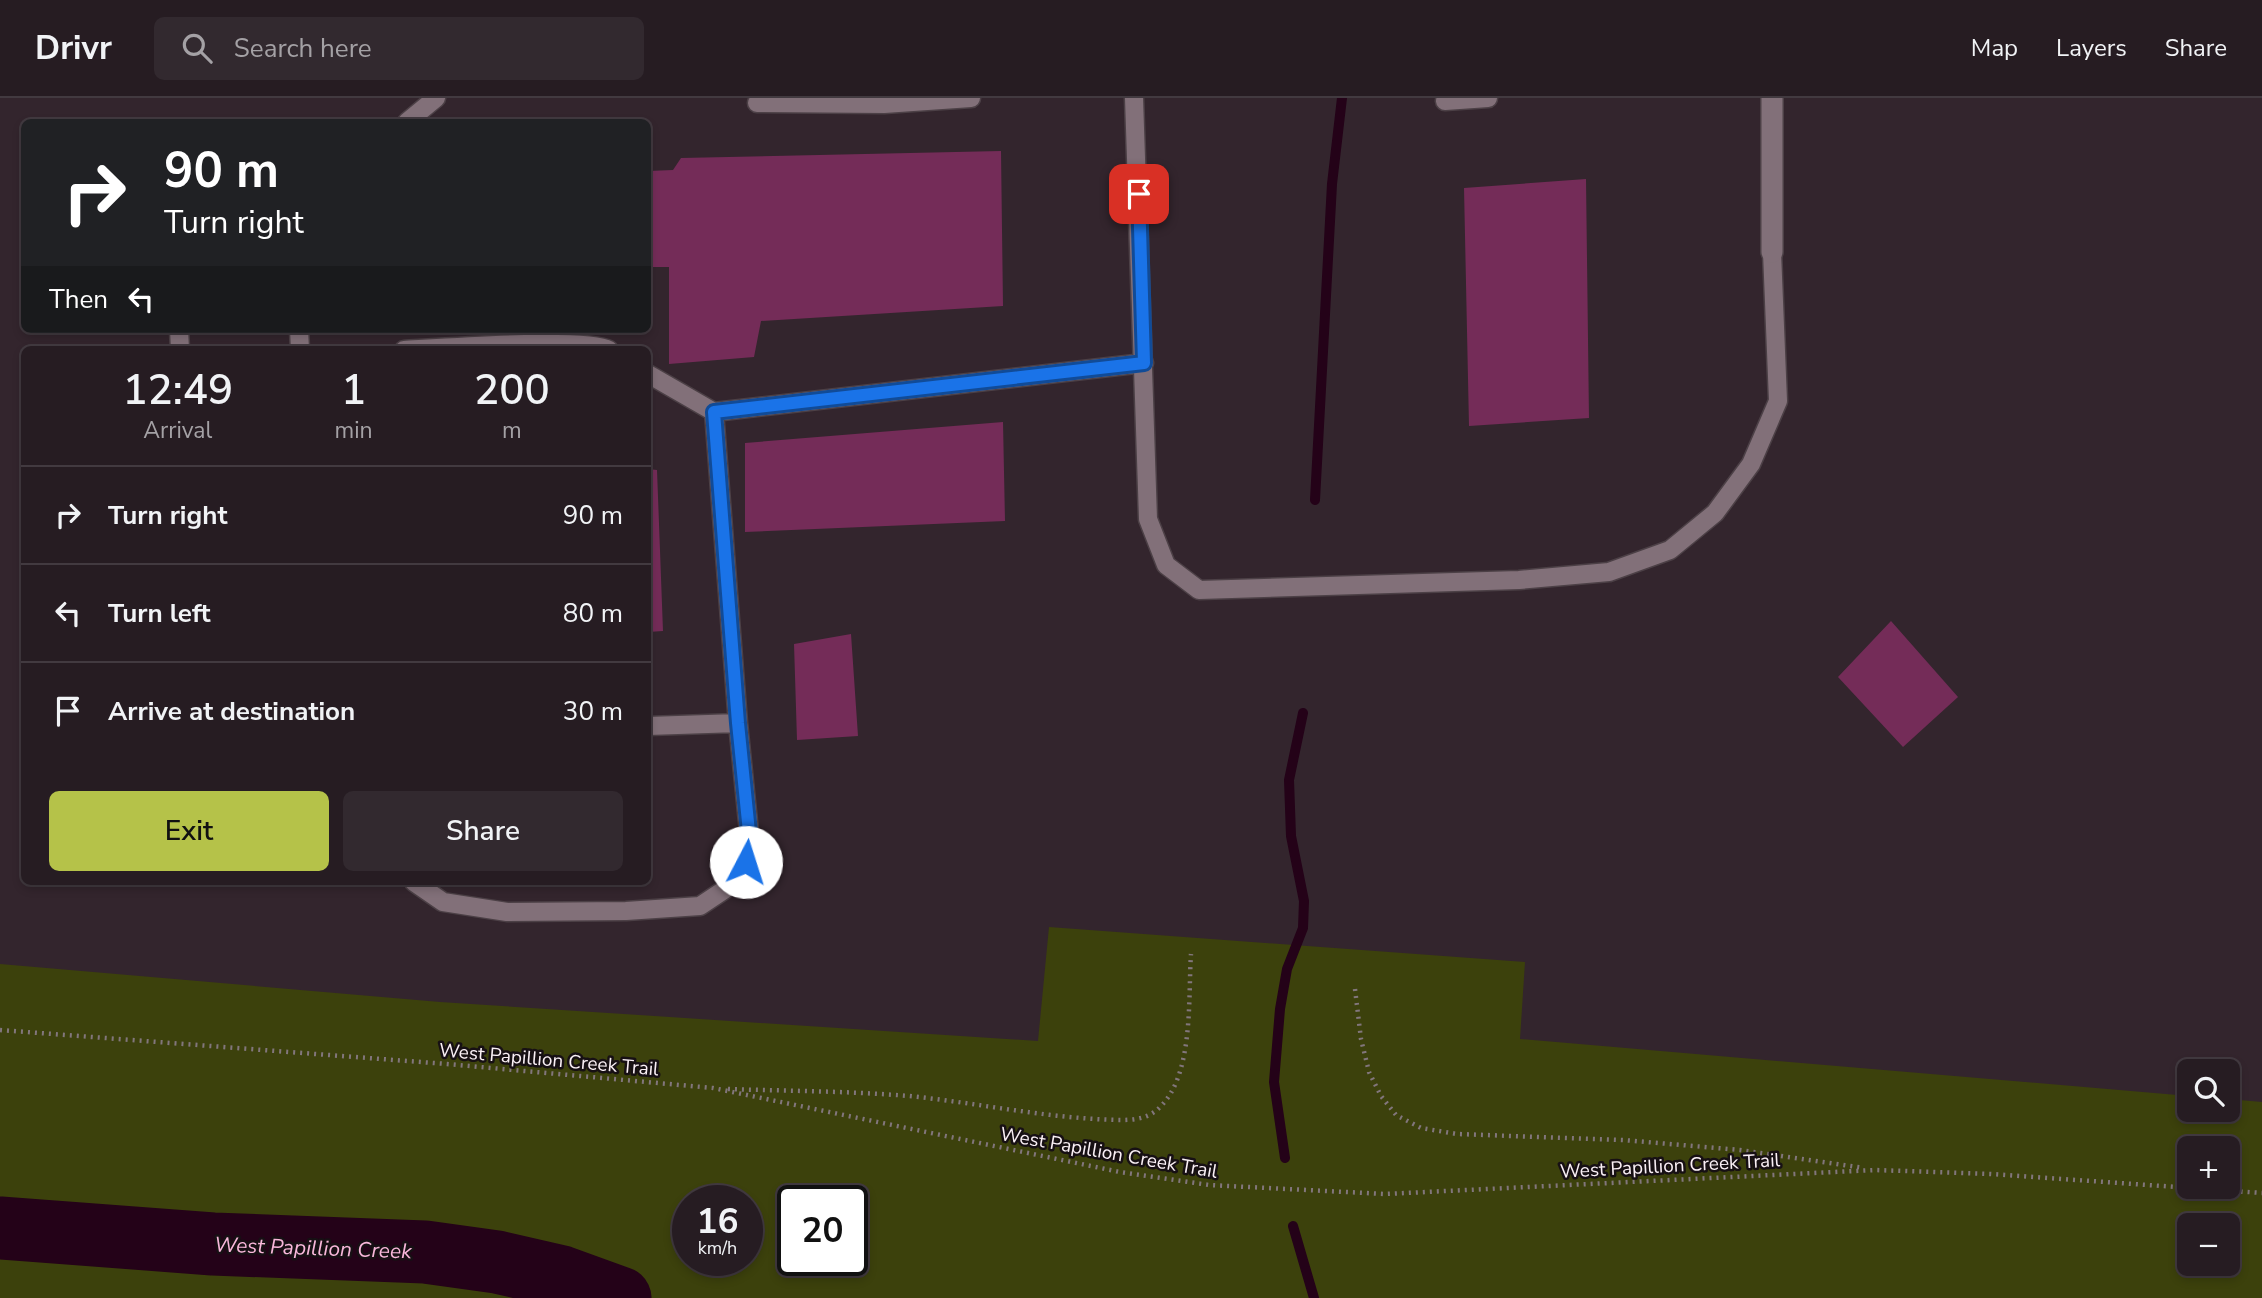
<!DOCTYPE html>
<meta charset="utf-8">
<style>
:root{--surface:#261c22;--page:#32292f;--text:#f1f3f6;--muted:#a4a1a5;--line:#423a40;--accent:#b5c249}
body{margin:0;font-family:"Nunito Sans",sans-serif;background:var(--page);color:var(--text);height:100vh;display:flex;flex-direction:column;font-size:26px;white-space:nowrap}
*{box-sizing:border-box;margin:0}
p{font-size:23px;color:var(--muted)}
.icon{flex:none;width:38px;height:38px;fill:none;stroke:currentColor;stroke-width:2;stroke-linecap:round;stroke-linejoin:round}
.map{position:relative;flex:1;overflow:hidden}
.details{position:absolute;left:21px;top:248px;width:630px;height:539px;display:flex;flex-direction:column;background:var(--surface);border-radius:10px;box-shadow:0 4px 10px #0003,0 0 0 2px var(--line)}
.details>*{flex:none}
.top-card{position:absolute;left:21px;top:21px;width:630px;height:214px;border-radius:10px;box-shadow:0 4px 10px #0003,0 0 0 2px var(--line);background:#202124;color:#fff;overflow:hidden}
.tools{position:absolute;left:2177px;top:961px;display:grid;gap:14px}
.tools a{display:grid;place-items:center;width:63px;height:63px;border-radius:10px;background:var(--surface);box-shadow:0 4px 10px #0003,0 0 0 2px var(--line);font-size:35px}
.speed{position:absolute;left:672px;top:1087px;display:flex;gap:14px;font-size:35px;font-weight:700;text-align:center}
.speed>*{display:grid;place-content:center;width:91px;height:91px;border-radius:50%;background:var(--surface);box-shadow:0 4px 10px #0003,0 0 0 2px var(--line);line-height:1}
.speed small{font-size:18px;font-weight:400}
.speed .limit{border:4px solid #111;border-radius:10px;background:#fff;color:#111}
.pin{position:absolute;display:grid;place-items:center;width:60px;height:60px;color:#fff;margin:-30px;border-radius:14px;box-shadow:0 4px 10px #0006}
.me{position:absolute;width:77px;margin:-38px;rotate:5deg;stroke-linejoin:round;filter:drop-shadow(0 0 5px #0008)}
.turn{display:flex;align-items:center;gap:24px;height:147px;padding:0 28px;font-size:32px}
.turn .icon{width:91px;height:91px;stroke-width:2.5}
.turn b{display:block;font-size:49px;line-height:60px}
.then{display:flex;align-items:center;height:66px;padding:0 28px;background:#0003;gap:14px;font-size:26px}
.eta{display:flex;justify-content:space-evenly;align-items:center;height:119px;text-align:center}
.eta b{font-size:42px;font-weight:600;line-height:49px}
.action{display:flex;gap:14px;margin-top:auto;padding:14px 28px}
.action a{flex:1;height:80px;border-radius:10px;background:var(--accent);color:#111;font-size:28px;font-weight:600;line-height:80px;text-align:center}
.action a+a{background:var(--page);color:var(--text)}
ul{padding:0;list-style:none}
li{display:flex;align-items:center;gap:21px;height:98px;padding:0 28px;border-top:2px solid var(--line)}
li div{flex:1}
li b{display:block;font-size:26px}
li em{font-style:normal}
header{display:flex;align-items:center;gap:42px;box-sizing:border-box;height:98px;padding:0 35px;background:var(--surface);border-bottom:2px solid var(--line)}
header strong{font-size:33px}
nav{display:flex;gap:38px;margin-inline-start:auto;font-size:24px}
.search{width:490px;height:63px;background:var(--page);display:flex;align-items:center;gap:18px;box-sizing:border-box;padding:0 24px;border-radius:10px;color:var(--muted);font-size:26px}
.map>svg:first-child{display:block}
</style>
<header>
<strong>Drivr</strong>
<div class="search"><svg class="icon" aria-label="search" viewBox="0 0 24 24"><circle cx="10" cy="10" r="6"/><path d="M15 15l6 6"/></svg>Search here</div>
<nav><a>Map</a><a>Layers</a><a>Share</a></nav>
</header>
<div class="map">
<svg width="2262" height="1200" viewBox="0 0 2262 1200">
<rect width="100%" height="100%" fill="#33252d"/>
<path fill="#3c410c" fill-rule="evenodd" d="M1049 829 1525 864 1520 941 2189 998V1012H2228V1001L2262 1004V1200H0V866L440 904 1038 943ZM2189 1050H2228V1088H2189ZM688 1102H747V1162H688ZM793 1102H852V1162H793ZM2189 1127H2228V1166H2189Z"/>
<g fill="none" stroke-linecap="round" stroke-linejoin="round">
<path stroke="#240218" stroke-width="10" d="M1315 402 1332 86 1342 0
M1285 1060 1274 984 1280 911 1287 871 1303 830 1304 803 1291 738 1289 682 1303 615
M1293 1128 1314 1200"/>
<path stroke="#240218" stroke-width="63" d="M0 1130 213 1146 425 1154 497 1164 562 1179 620 1200"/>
</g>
<path fill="#742c58" d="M1001 53 1003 208 761 223 754 259 669 266V169H648V73L673 72 681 60Z
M1586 81 1589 320 1469 328 1464 90Z
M1003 324 1005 423 745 434V345Z
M648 371 657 372 663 533 648 534Z
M1891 523 1958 599 1903 649 1838 579Z
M851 536 858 638 797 642 794 546Z"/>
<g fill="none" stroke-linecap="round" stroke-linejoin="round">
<g stroke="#4c4046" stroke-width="21">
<path id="lane" d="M1134 0 1148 421 1166 467 1199 492 1519 482 1609 474 1670 452 1715 415 1751 366 1778 303 1772 154
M1445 3 1488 0
M757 5 884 6 971 0
M407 24 436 0
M179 231 180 252
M299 231 300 252
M404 252C439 250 585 239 609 252
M648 276 714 314
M648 628 738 625 714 314 1144 265
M414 784 443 804 507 814 626 813 700 808 724 792 746 764 749 734 738 625"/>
</g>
<g stroke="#4c4046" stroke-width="24">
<path id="street" d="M1772 0V154"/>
</g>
<path stroke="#82767c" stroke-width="4.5" stroke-dasharray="2 5" stroke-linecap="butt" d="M1355 891 1361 941 1369 974 1381 998 1396 1017 1421 1030 1457 1036 1623 1042 1740 1052 1864 1070
M0 932 447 966 713 990 1120 1074 1209 1087 1385 1096 1875 1072 1991 1076 2262 1095
M728 991C788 993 849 993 909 998 979 1005 1050 1021 1121 1022 1135 1022 1150 1020 1160 1009 1194 976 1188 900 1191 856"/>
<use href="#lane" stroke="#827079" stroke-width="18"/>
<use href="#street" stroke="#827079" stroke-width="21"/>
</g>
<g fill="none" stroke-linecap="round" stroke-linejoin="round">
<g stroke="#114b97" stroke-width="18">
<path id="route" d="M746 764 749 734 738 625 714 314 1144 265 1139 96"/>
</g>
<use href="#route" stroke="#1a73e8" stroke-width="12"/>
</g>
<g text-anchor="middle" stroke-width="5" stroke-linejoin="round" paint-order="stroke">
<g font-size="19" fill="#faf0f5" stroke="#171014">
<text transform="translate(549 961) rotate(5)" y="7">West Papillion Creek Trail</text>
<text transform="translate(1109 1054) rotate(10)" y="7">West Papillion Creek Trail</text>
<text transform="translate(1670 1067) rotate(-3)" y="7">West Papillion Creek Trail</text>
</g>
<g font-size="21" font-style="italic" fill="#f8b7da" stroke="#171014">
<text transform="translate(313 1150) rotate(2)" y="7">West Papillion Creek</text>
</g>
</g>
</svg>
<div class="tools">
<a><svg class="icon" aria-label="search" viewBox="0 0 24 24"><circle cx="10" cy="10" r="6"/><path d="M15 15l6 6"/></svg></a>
<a>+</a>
<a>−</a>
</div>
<div class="speed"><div>16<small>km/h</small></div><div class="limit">20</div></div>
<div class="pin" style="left:1139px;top:96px;background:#d93025"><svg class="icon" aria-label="arrive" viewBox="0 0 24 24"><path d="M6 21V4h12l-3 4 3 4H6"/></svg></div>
<svg class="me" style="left:746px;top:764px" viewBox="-20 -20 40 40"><circle r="19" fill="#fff"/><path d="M0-13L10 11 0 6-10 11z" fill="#1a73e8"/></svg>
<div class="top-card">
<div class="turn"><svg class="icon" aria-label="right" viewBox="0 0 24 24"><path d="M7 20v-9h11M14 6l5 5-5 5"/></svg><div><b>90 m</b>Turn right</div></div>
<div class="then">Then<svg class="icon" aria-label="left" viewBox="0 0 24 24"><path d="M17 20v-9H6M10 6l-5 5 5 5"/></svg></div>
</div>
<section class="details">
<div class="eta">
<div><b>12:49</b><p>Arrival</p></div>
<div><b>1</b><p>min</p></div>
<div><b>200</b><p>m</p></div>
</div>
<ul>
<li><svg class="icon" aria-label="right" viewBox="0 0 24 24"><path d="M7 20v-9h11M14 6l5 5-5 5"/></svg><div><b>Turn right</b></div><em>90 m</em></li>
<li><svg class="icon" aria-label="left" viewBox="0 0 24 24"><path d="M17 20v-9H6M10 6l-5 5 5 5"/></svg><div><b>Turn left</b></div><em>80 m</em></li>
<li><svg class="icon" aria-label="arrive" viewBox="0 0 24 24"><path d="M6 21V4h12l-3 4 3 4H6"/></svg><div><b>Arrive at destination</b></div><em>30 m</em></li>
</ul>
<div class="action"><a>Exit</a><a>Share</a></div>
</section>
</div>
